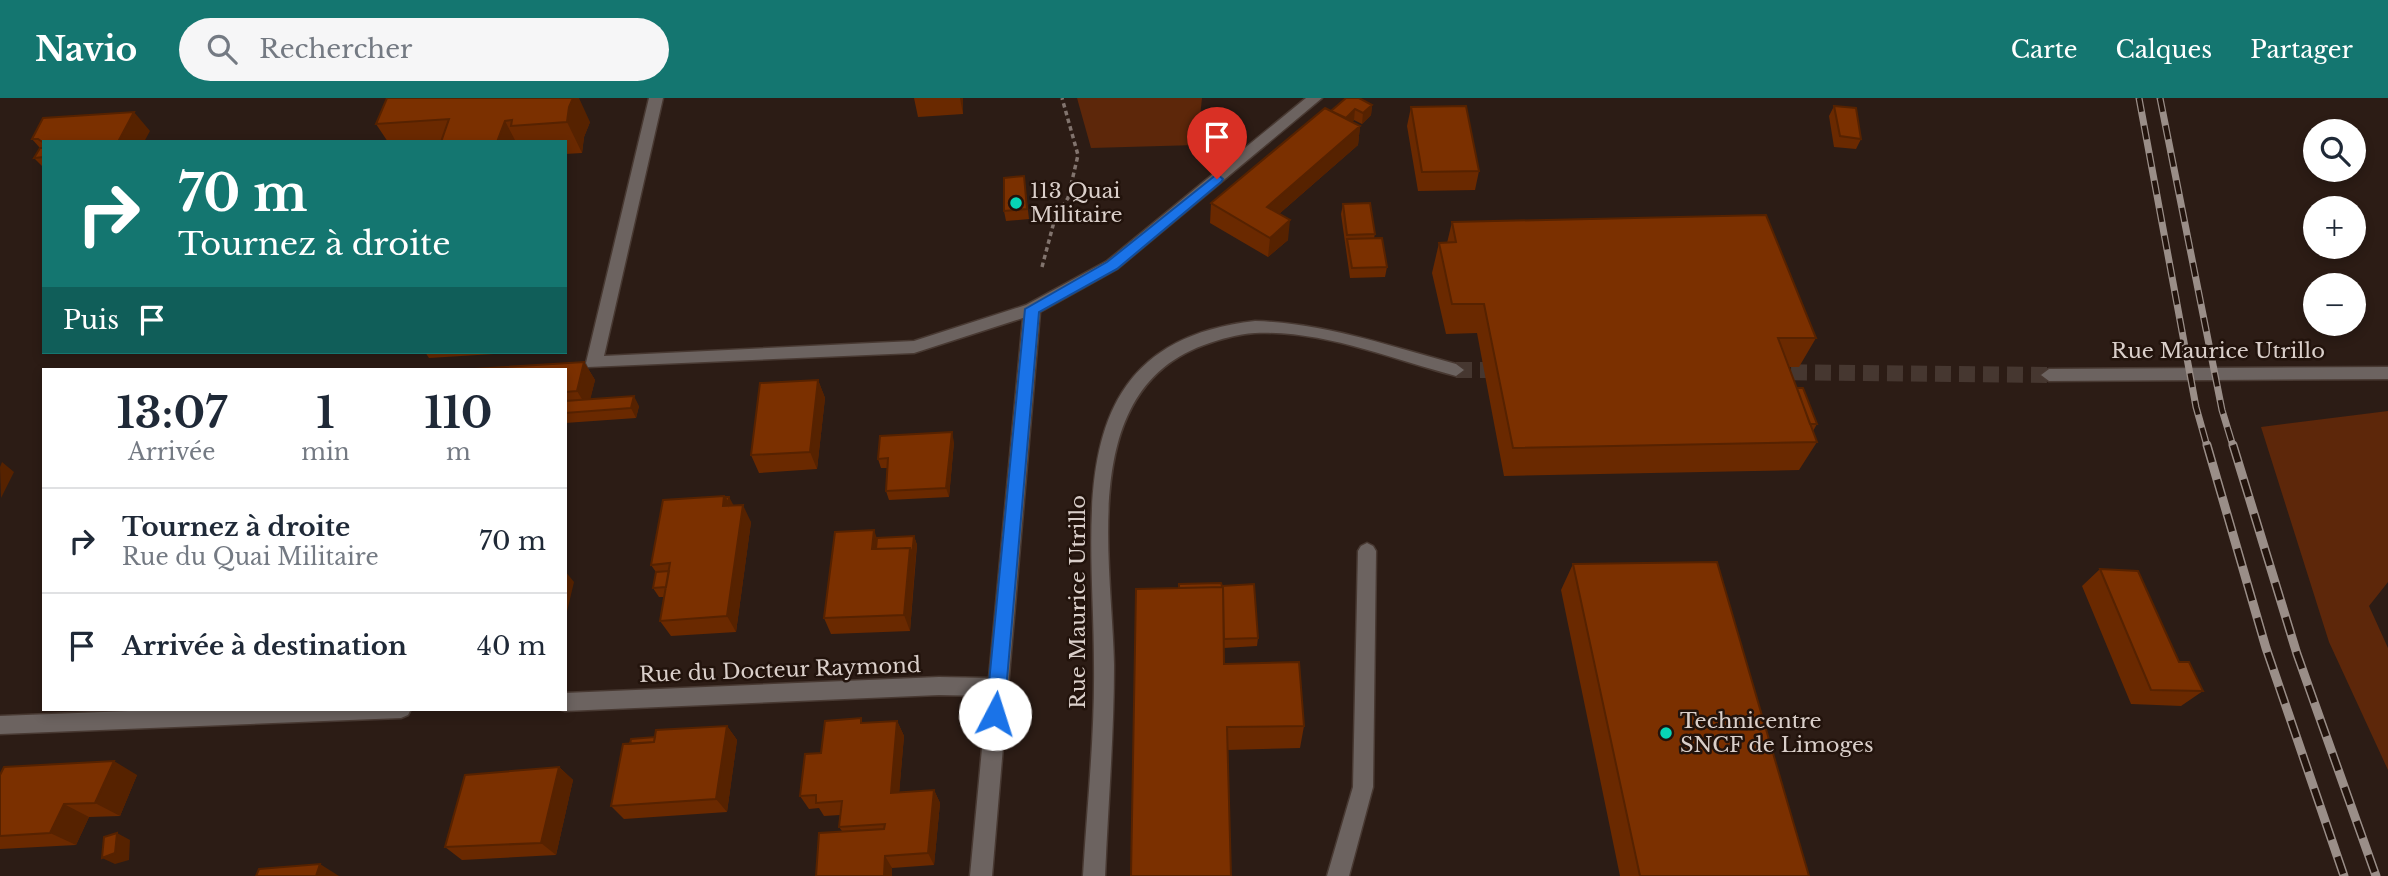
<!DOCTYPE html>
<html lang="fr">
<meta charset="utf-8">
<style>
:root{--surface:#fff;--page:#f6f6f7;--text:#1f2937;--muted:#747a83;--line:#e0e1e3;--accent:#147670}
body{margin:0;font-family:"Libre Baskerville",serif;background:var(--page);color:var(--text);height:100vh;display:flex;flex-direction:column;font-size:26px;white-space:nowrap}
*{box-sizing:border-box;margin:0}
p{font-size:23px;color:var(--muted)}
.icon{flex:none;width:38px;height:38px;fill:none;stroke:currentColor;stroke-width:2;stroke-linecap:round;stroke-linejoin:round}
.map{position:relative;flex:1;overflow:hidden}
.drawer{position:absolute;left:42px;top:270px;width:525px;height:343px;display:flex;flex-direction:column;background:var(--surface);border-radius:0px;box-shadow:0 4px 10px #0003}
.drawer>*{flex:none}
.banner{position:absolute;left:42px;top:42px;width:525px;height:214px;border-radius:0px;box-shadow:0 4px 10px #0003;background:#147670;color:#fff;overflow:hidden}
.controls{position:absolute;left:2303px;top:21px;display:grid;gap:14px}
.controls a{display:grid;place-items:center;width:63px;height:63px;border-radius:50%;background:var(--surface);box-shadow:0 4px 10px #0003;font-size:35px}
.pin{position:absolute;display:grid;place-items:center;width:60px;height:60px;color:#fff;margin:-72px -30px;border-radius:50% 50% 50% 0;rotate:-45deg;box-shadow:0 0 7px #0007}
.pin .icon{rotate:45deg}
.me{position:absolute;width:77px;margin:-38px;rotate:5deg;stroke-linejoin:round;filter:drop-shadow(0 0 5px #0008)}
.turn{display:flex;align-items:center;gap:24px;height:147px;padding:0 21px;font-size:32px}
.turn .icon{width:91px;height:91px;stroke-width:2.5}
.turn b{display:block;font-size:49px;line-height:60px}
.then{display:flex;align-items:center;height:66px;padding:0 21px;background:#0003;gap:14px;font-size:26px}
.eta{display:flex;justify-content:space-evenly;align-items:center;height:119px;text-align:center}
.eta b{font-size:42px;font-weight:800;line-height:49px}
ul{padding:0;list-style:none}
li{display:flex;align-items:center;gap:21px;height:105px;padding:0 21px;border-top:2px solid var(--line)}
li div{flex:1}
li b{display:block;font-size:26px}
li em{font-style:normal}
header{display:flex;align-items:center;gap:42px;box-sizing:border-box;height:98px;padding:0 35px;background:var(--accent);color:#fff}
header strong{font-size:33px}
nav{display:flex;gap:38px;margin-inline-start:auto;font-size:24px}
.search{width:490px;height:63px;background:var(--page);display:flex;align-items:center;gap:18px;box-sizing:border-box;padding:0 24px;border-radius:38px;color:var(--muted);font-size:26px}
.map>svg:first-child{display:block}
</style>
<header>
<strong>Navio</strong>
<div class="search"><svg class="icon" aria-label="search" viewBox="0 0 24 24"><circle cx="10" cy="10" r="6"/><path d="M15 15l6 6"/></svg>Rechercher</div>
<nav><a>Carte</a><a>Calques</a><a>Partager</a></nav>
</header>
<div class="map">
<svg width="2388" height="778" viewBox="0 0 2388 778">
<rect width="100%" height="100%" fill="#2c1c15"/>
<path fill="#5d270a" d="M1077 0H1202L1197 47 1091 50Z
M2388 313V484L2369 508 2388 550V672L2329 544 2261 329Z"/>
<g fill="none" stroke-linecap="round" stroke-linejoin="round">
<path stroke="#463730" stroke-width="16" stroke-dasharray="16 8" stroke-linecap="butt" d="M1456 272H1505
M1767 274 2049 277"/>
<g stroke="#483932" stroke-width="3">
<path id="minor" d="M649 0H663L604 258 914 243 1026 207 1107 163 1306 0H1322L1117 171 1040 214 992 778H970L987 598 939 597 565 613 559 611H565V595L939 579 989 580 1023 220 914 255 588 269 586 265Z
M1255 223C1325 225 1389 248 1456 266L1464 272 1456 278C1391 261 1323 232 1255 235 1237 236 1221 241 1204 247 1077 293 1112 461 1114 567 1114 637 1108 708 1105 778H1083C1087 708 1095 637 1094 566 1094 421 1057 245 1255 223Z
M2388 269V281L2049 283 2041 277 2049 271Z
M1367 445 1373 448 1376 453 1373 689 1349 778H1327L1353 689 1358 453 1361 448Z
M180 611H411L408 617 401 620 0 636V618Z"/>
</g>
<path stroke="#82746e" stroke-width="3.5" stroke-dasharray="4.5 3.5" stroke-linecap="butt" d="M1042 169 1055 120 1068 100 1078 57 1062 0"/>
<use href="#minor" fill="#6c6360" fill-rule="evenodd"/>
<g stroke="#9a8e88" stroke-width="7">
<path id="rail-far1" d="M2139 0 2196 309 2207 348
M2160 0 2222 312 2233 348"/>
</g>
<g stroke="#9a8e88" stroke-width="9">
<path id="rail" d="M2207 347 2266 550 2344 778
M2233 347 2297 556 2376 778"/>
</g>
<use href="#rail-far1" stroke="#22130c" stroke-width="4.5" stroke-dasharray="14" stroke-linecap="butt"/>
<use href="#rail" stroke="#22130c" stroke-width="6" stroke-dasharray="18" stroke-linecap="butt"/>
</g>
<path fill="#6a2900" d="M387 0 590 24 584 39 582 55 565 56V44H388L376 26Z
M914 0H963V16L918 19Z
M1372 7 1371 17 1362 26 1354 22 1352 24 1360 28 1358 47 1279 116 1288 142 1268 159 1210 125 1211 105 1331 13Z
M1834 8 1861 41 1856 51 1834 49 1829 18Z
M1411 9 1479 73 1475 92 1418 93 1407 28Z
M150 33 44 44V70L34 60 40 50 32 41Z
M1024 78 1029 121 1006 123 1004 113Z
M1343 106 1375 136 1374 140 1387 169 1385 179 1350 180 1341 116Z
M1452 124 1816 240 1799 269H1788L1797 290 1817 326 1813 333 1817 344 1799 372 1504 378 1477 235 1446 236 1432 175 1439 145H1447Z
M425 254H495L494 256 429 260Z
M584 264 595 282 590 301 639 308 636 320 565 325V271Z
M818 282 825 300 817 371 759 375 751 357Z
M954 344 949 399 889 402 886 393 887 370H881L878 361Z
M725 399 751 424 736 534 671 538 660 523 664 499H659L653 490 656 474 651 467Z
M914 438 917 447 910 533 831 536 824 520 877 440Z
M1573 466 1809 778H1620L1561 492Z
M2100 471 2179 564 2203 593 2181 608 2131 606 2082 488Z
M1222 488 1258 540 1257 548 1224 550V566L1304 628 1300 650 1227 652 1179 490Z
M897 623 904 638 899 695 934 692 940 705 934 767 892 770 842 733 839 729 840 717 824 718 819 710 809 711 800 698 821 655 864 625Z
M727 628 737 642 727 714 624 721 611 708 630 646 655 639Z
M559 669 573 682 556 757 462 762 445 749Z
M0 677H137L120 718 89 719 76 747 0 751Z"/>
<path fill="#562200" d="M573 0H579L590 24 584 39 582 55 567 24 569 9Z
M960 0H963V16Z
M1372 7 1371 17 1362 26 1363 15Z
M1355 11 1354 22 1338 37 1339 27Z
M134 14 150 33 144 44H118Z
M505 23 516 44H497Z
M1360 28 1358 47 1265 128 1267 109Z
M1290 122 1288 142 1268 159 1270 140Z
M584 264 595 282 588 311 577 293Z
M818 282 825 300 817 371 810 354Z
M634 298 639 308 636 320 631 310Z
M952 334 954 344 949 399 946 390Z
M2 364 14 374 1 400 0 369Z
M724 398 733 415 723 408Z
M729 399 734 408 733 415 728 406Z
M743 407 751 424 736 534 727 518Z
M874 432 880 449 879 458 872 451Z
M914 438 917 447 915 466 912 457Z
M910 450 915 466 910 533 904 517Z
M565 473 574 484 565 522Z
M897 623 904 638 898 709 891 695Z
M727 628 737 642 727 714 716 701Z
M114 663 137 677 120 718 95 705Z
M559 669 573 682 556 757 541 745Z
M934 692 940 705 934 767 928 755Z
M64 706 89 719 76 747 50 735Z
M117 735 130 742 129 762 115 766 102 760Z
M885 758 892 770V778H884Z
M320 766 339 778H316Z"/>
<path fill="#7b3000" stroke="#562200" stroke-width="2" d="M387 0H573L569 9 567 24 511 28 512 22 505 23 497 44H441L449 21 376 26Z
M1346 0H1359L1372 7 1363 15 1355 11 1346 20 1331 13Z
M1466 8 1479 73 1422 74 1411 9Z
M1834 8 1856 10 1861 41 1840 38Z
M1325 10 1360 28 1267 109 1290 122 1270 140 1211 105Z
M134 14 118 44H44V45L38 41H32L43 20Z
M40 50H43L44 51V59L34 60Z
M1024 78 1027 111 1004 113V80Z
M1370 105 1375 136 1347 137 1343 106Z
M1766 117 1816 240H1778L1817 344 1513 350 1484 206H1452L1439 145 1456 144 1452 124Z
M1382 140 1387 169 1352 170 1347 141Z
M584 264 577 293 565 294V271H474Z
M818 282 810 354 751 357 760 285Z
M1797 290H1803L1817 326H1810Z
M634 298 631 310 565 315V303Z
M952 334 946 390 886 393 888 360 878 361 880 338Z
M724 398 723 408 743 407 727 518 660 523 670 465 651 467 663 402Z
M725 399H729L728 406Z
M874 432 872 451 910 450 904 517 824 520 835 434Z
M914 438 912 457 910 450 876 451 877 440Z
M1717 464 1809 778H1640L1573 466Z
M2100 471 2138 473 2179 564H2189L2203 593 2151 592Z
M669 473 666 489 653 490 656 474Z
M1221 485 1222 488 1254 486 1258 540 1224 541 1223 489 1179 490V486Z
M1223 489 1224 566 1299 564 1304 628 1227 629 1231 778H1131L1136 491Z
M861 620V625L897 623 891 695 934 692 928 755 885 758 884 778H816L819 735 884 731 885 726 839 729 842 703 816 705V697L800 698 805 656 821 655 825 623Z
M727 628 716 701 611 708 623 646 654 644 656 632Z
M655 639 654 644 630 646 631 641Z
M114 663 95 705 64 706 50 735 0 738V677L4 669Z
M559 669 541 745 445 749 465 677Z
M117 735 115 755 102 760 104 739Z
M320 766 316 778H256L259 771Z"/>
<path fill="#1a73e8" stroke="#114b97" stroke-width="2" d="M1217 76 1223 81 1221 84 1117 171 1039 214 1004 616 1001 622H989L986 616 1025 211 1107 164Z"/>
<g fill="#07d5b5" stroke="#22130c" stroke-width="2.5">
<circle cx="1016" cy="105" r="7"/>
<circle cx="1666" cy="635" r="7"/>
</g>
<g text-anchor="middle" stroke-width="5" stroke-linejoin="round" paint-order="stroke">
<g font-size="21" fill="#dacfca" stroke="#22130c" text-anchor="start">
<text x="1030" y="100">113 Quai<tspan x="1030" dy="24">Militaire</tspan></text>
<text x="1680" y="630">Technicentre<tspan x="1680" dy="24">SNCF de Limoges</tspan></text>
</g>
<g font-size="21" fill="#dacfca" stroke="#22130c">
<text x="2218" y="260">Rue Maurice Utrillo</text>
<text transform="translate(1078 504) rotate(-90)" y="7">Rue Maurice Utrillo</text>
<text transform="translate(780 572) rotate(-2)" y="7">Rue du Docteur Raymond</text>
</g>
</g>
</svg>
<div class="controls">
<a><svg class="icon" aria-label="search" viewBox="0 0 24 24"><circle cx="10" cy="10" r="6"/><path d="M15 15l6 6"/></svg></a>
<a>+</a>
<a>−</a>
</div>
<div class="pin" style="left:1217px;top:81px;background:#d93025"><svg class="icon" aria-label="arrive" viewBox="0 0 24 24"><path d="M6 21V4h12l-3 4 3 4H6"/></svg></div>
<svg class="me" style="left:995px;top:616px" viewBox="-20 -20 40 40"><circle r="19" fill="#fff"/><path d="M0-13L10 11 0 6-10 11z" fill="#1a73e8"/></svg>
<div class="banner">
<div class="turn"><svg class="icon" aria-label="right" viewBox="0 0 24 24"><path d="M7 20v-9h11M14 6l5 5-5 5"/></svg><div><b>70 m</b>Tournez à droite</div></div>
<div class="then">Puis<svg class="icon" aria-label="arrive" viewBox="0 0 24 24"><path d="M6 21V4h12l-3 4 3 4H6"/></svg></div>
</div>
<section class="drawer">
<div class="eta">
<div><b>13:07</b><p>Arrivée</p></div>
<div><b>1</b><p>min</p></div>
<div><b>110</b><p>m</p></div>
</div>
<ul>
<li><svg class="icon" aria-label="right" viewBox="0 0 24 24"><path d="M7 20v-9h11M14 6l5 5-5 5"/></svg><div><b>Tournez à droite</b><p>Rue du Quai Militaire</p></div><em>70 m</em></li>
<li><svg class="icon" aria-label="arrive" viewBox="0 0 24 24"><path d="M6 21V4h12l-3 4 3 4H6"/></svg><div><b>Arrivée à destination</b></div><em>40 m</em></li>
</ul>
</section>
</div>
